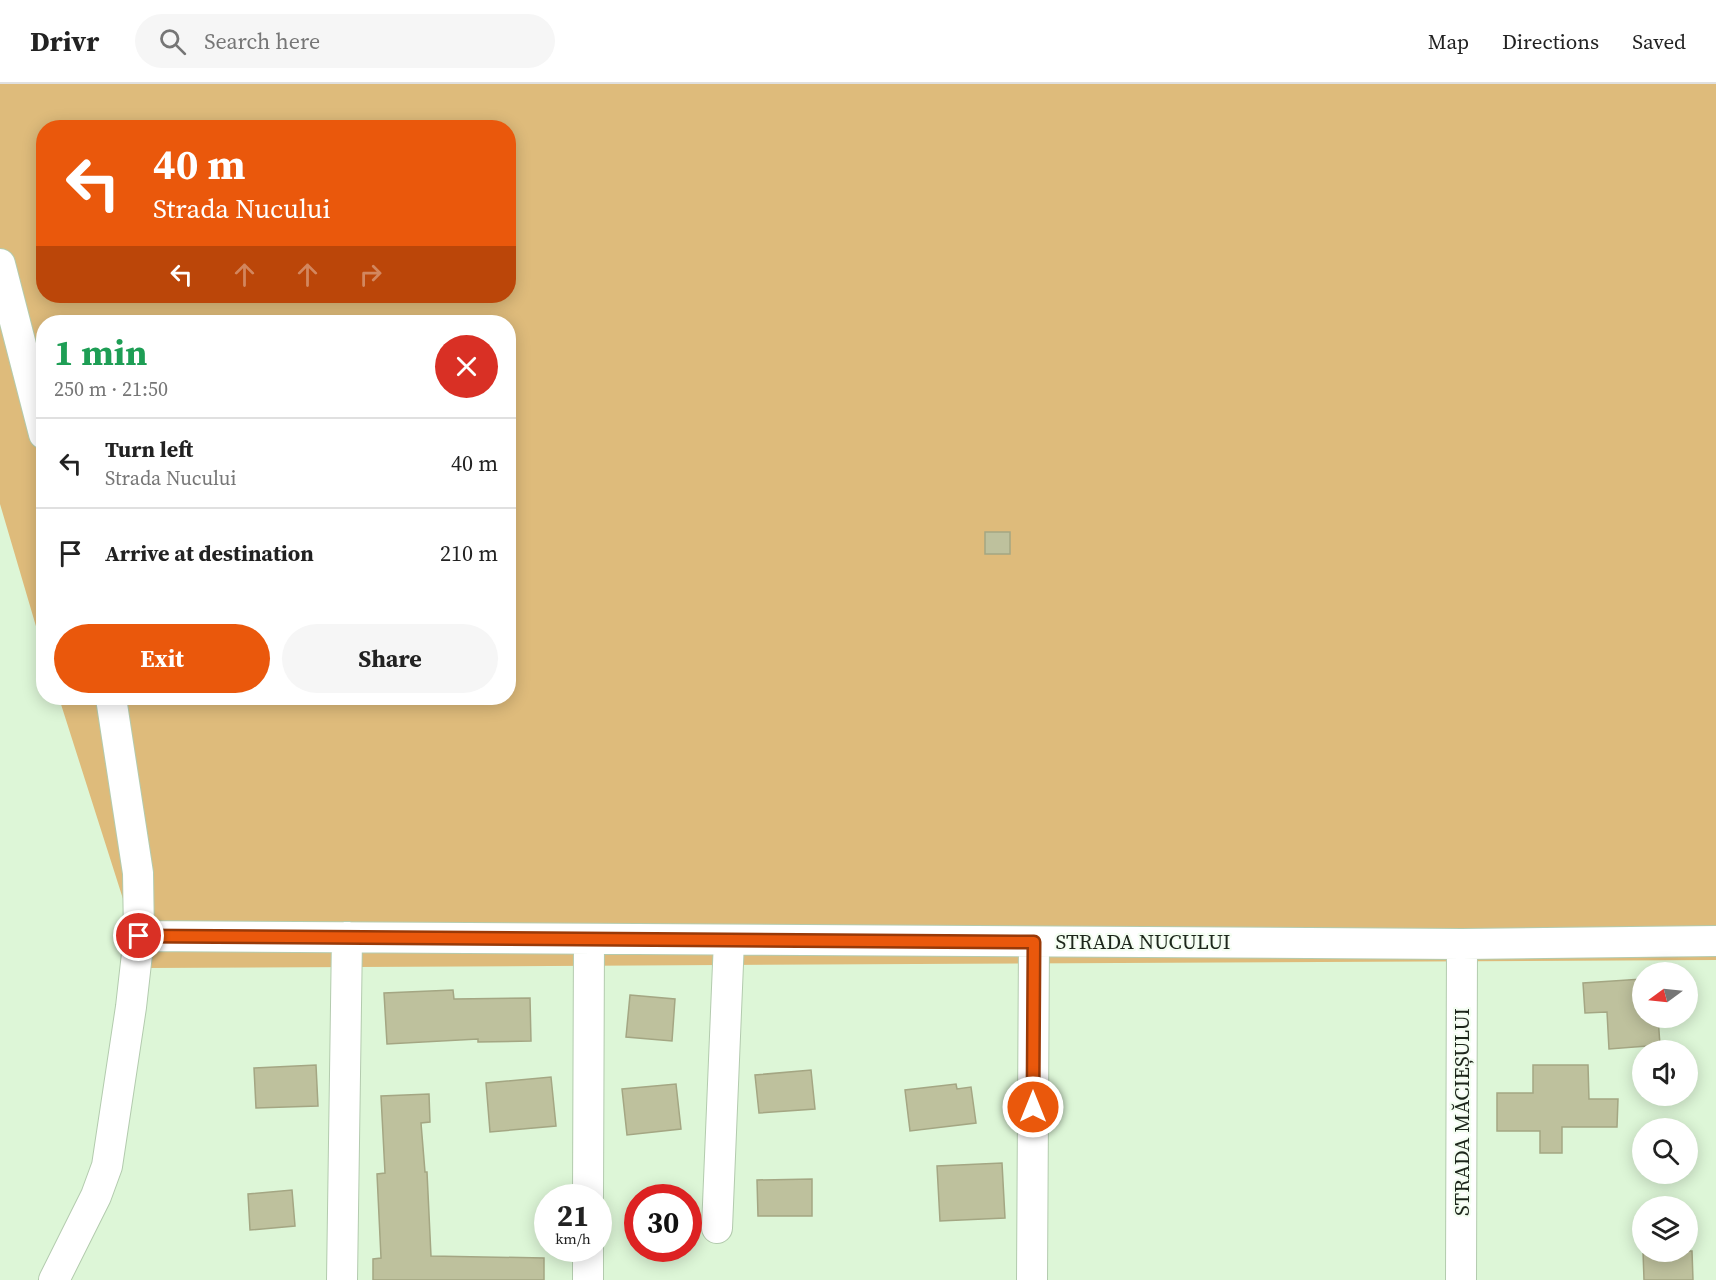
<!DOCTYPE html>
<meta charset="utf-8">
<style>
:root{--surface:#fff;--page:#f6f6f6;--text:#222;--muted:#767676;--line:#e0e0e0;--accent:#ea580c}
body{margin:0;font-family:"Source Serif 4",serif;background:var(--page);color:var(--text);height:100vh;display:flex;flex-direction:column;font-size:22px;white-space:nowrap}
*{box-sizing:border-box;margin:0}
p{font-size:20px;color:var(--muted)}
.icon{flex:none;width:33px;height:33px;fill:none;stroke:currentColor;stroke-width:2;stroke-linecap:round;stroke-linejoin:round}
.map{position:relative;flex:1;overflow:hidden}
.details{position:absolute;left:36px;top:231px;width:480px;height:390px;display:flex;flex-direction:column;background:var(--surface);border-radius:24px;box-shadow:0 3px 15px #0003}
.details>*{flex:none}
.hud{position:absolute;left:36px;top:36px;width:480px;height:183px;border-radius:24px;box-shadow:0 3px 15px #0003;background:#ea580c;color:#fff;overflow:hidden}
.needle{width:39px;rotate:255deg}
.fabs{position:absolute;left:1632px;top:878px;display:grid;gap:12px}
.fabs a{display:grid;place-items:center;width:66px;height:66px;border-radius:50%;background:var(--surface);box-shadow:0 3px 15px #0003;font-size:30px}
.speed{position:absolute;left:534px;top:1100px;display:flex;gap:12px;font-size:30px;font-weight:700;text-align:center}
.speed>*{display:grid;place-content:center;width:78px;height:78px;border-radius:50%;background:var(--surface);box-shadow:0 3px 15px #0003;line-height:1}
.speed small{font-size:15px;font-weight:400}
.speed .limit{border:9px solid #d22;background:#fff;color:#111}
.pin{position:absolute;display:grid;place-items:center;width:51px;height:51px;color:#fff;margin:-26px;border:3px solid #fff;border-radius:50%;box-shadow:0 2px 6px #0007}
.me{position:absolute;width:66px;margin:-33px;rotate:0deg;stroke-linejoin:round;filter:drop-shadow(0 0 4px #0008)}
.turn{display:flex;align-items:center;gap:21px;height:126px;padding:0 18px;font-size:27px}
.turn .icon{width:78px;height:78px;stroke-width:2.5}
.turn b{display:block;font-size:42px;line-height:51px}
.lanes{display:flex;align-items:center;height:57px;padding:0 18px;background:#0003;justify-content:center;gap:30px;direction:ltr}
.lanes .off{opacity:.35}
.round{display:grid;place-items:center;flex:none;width:63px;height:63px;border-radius:32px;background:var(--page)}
.summary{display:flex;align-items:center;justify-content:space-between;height:102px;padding:0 18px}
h1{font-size:36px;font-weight:700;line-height:45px;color:#1e9e55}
.cta{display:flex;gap:12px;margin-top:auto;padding:12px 18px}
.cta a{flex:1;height:69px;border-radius:36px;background:var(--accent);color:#fff;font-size:24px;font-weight:700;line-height:69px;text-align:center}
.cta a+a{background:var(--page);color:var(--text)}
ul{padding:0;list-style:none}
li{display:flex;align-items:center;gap:18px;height:90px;padding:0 18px;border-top:2px solid var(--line)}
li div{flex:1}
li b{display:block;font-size:22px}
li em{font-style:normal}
header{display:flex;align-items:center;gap:36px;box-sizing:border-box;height:84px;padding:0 30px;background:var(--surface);border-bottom:2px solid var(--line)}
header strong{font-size:28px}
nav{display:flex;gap:33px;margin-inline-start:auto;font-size:21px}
.search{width:420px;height:54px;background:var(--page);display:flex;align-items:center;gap:15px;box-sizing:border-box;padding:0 21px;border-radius:33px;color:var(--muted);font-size:22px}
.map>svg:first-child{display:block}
</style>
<header>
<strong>Drivr</strong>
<div class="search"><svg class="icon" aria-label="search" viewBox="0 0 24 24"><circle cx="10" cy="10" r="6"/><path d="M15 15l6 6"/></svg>Search here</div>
<nav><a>Map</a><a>Directions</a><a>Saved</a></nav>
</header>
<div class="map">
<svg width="1716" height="1196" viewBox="0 0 1716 1196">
<rect width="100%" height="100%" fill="#ddf6d7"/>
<path fill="#debb7b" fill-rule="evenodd" d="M0 0H1716V876L145 884 59 614H508V238H44L43 566 0 420ZM44 44H508V212H44Z"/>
<path fill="#bec19d" stroke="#a4a683" stroke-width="1.5" d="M985 448H1010V470H985Z
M1642 895V933H1658L1660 961 1609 965 1607 928 1585 929 1583 899Z
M453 906 454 915 530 914 531 957 478 958V955L387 960 384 909Z
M630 911 675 915 672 957 626 953Z
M316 981 318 1022 256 1024 254 984Z
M1533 981H1588L1589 1015H1618L1617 1043H1562V1069H1540V1047H1497V1009H1533Z
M811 986 815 1025 759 1029 755 991Z
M551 993 556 1042 490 1048 486 999Z
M676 1000 681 1045 627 1051 622 1005Z
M956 1000 957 1005 971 1003 976 1039 910 1047 905 1006Z
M429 1010 430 1038 421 1039 425 1088H427L431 1172 544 1174V1196H373V1175L381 1174 377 1090 385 1089 381 1012Z
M1002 1079 1005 1134 940 1137 937 1082Z
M812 1095V1132H758L757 1096Z
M292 1106 295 1142 250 1146 248 1110Z
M1643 1167H1692L1693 1196H1644Z"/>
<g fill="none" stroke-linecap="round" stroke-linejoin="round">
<g stroke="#b3cbae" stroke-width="32">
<path id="street" d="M0 180 44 350
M139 852 1462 860 1716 857
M588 1113 589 855
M717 1144 729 856
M54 1196 96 1112 107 1082 131 923 139 852 138 789 111 614
M342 1196 347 853
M588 1196V1164
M1032 1196 1034 858
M1461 1196 1462 860"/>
</g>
<use href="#street" stroke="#fff" stroke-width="30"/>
</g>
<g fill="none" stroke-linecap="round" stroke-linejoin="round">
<g stroke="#983908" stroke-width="15">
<path id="route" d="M139 852 1034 858 1033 1023"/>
</g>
<use href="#route" stroke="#ea580c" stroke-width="10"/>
</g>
<g text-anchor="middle" stroke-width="4.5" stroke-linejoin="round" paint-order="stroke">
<g font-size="21" fill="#1d261b" stroke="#f4fef2">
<text x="1143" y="865">STRADA NUCULUI</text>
<text transform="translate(1462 1028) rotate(-90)" y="7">STRADA MĂCIEȘULUI</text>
</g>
</g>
</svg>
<div class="fabs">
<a><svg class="needle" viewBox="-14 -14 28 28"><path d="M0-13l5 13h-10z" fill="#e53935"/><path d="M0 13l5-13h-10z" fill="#767676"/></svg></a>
<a><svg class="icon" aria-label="sound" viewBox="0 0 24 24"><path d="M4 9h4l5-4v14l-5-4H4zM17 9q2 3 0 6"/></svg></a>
<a><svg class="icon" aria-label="search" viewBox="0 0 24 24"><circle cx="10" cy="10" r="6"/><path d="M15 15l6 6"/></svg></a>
<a><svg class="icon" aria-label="layers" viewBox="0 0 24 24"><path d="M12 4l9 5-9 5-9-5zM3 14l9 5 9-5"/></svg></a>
</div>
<div class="speed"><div>21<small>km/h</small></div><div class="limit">30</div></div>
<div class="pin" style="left:139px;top:852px;background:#d93025"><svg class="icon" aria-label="arrive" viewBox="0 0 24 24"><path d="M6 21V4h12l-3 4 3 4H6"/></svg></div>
<svg class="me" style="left:1033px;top:1023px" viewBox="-20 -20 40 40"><circle r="17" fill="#ea580c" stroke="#fff" stroke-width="3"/><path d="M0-11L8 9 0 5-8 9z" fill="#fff"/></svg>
<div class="hud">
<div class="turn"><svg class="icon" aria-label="left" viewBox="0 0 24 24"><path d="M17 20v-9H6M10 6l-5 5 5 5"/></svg><div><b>40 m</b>Strada Nucului</div></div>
<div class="lanes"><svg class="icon" aria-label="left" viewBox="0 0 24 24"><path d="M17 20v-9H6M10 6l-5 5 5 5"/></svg><svg class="icon off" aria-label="ahead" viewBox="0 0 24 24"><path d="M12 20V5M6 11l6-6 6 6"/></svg><svg class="icon off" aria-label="ahead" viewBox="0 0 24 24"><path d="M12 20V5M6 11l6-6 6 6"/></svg><svg class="icon off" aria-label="right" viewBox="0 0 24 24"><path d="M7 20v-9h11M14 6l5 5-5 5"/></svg></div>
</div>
<section class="details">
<div class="summary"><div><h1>1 min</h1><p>250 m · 21:50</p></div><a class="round" style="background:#d93025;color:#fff"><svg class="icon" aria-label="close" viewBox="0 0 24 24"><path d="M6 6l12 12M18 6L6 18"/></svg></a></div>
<ul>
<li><svg class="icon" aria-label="left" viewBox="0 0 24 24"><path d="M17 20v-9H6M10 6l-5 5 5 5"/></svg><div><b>Turn left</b><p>Strada Nucului</p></div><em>40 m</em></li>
<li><svg class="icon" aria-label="arrive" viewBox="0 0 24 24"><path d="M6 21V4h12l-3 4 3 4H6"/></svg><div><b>Arrive at destination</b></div><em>210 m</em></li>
</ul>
<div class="cta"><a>Exit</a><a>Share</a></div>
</section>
</div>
